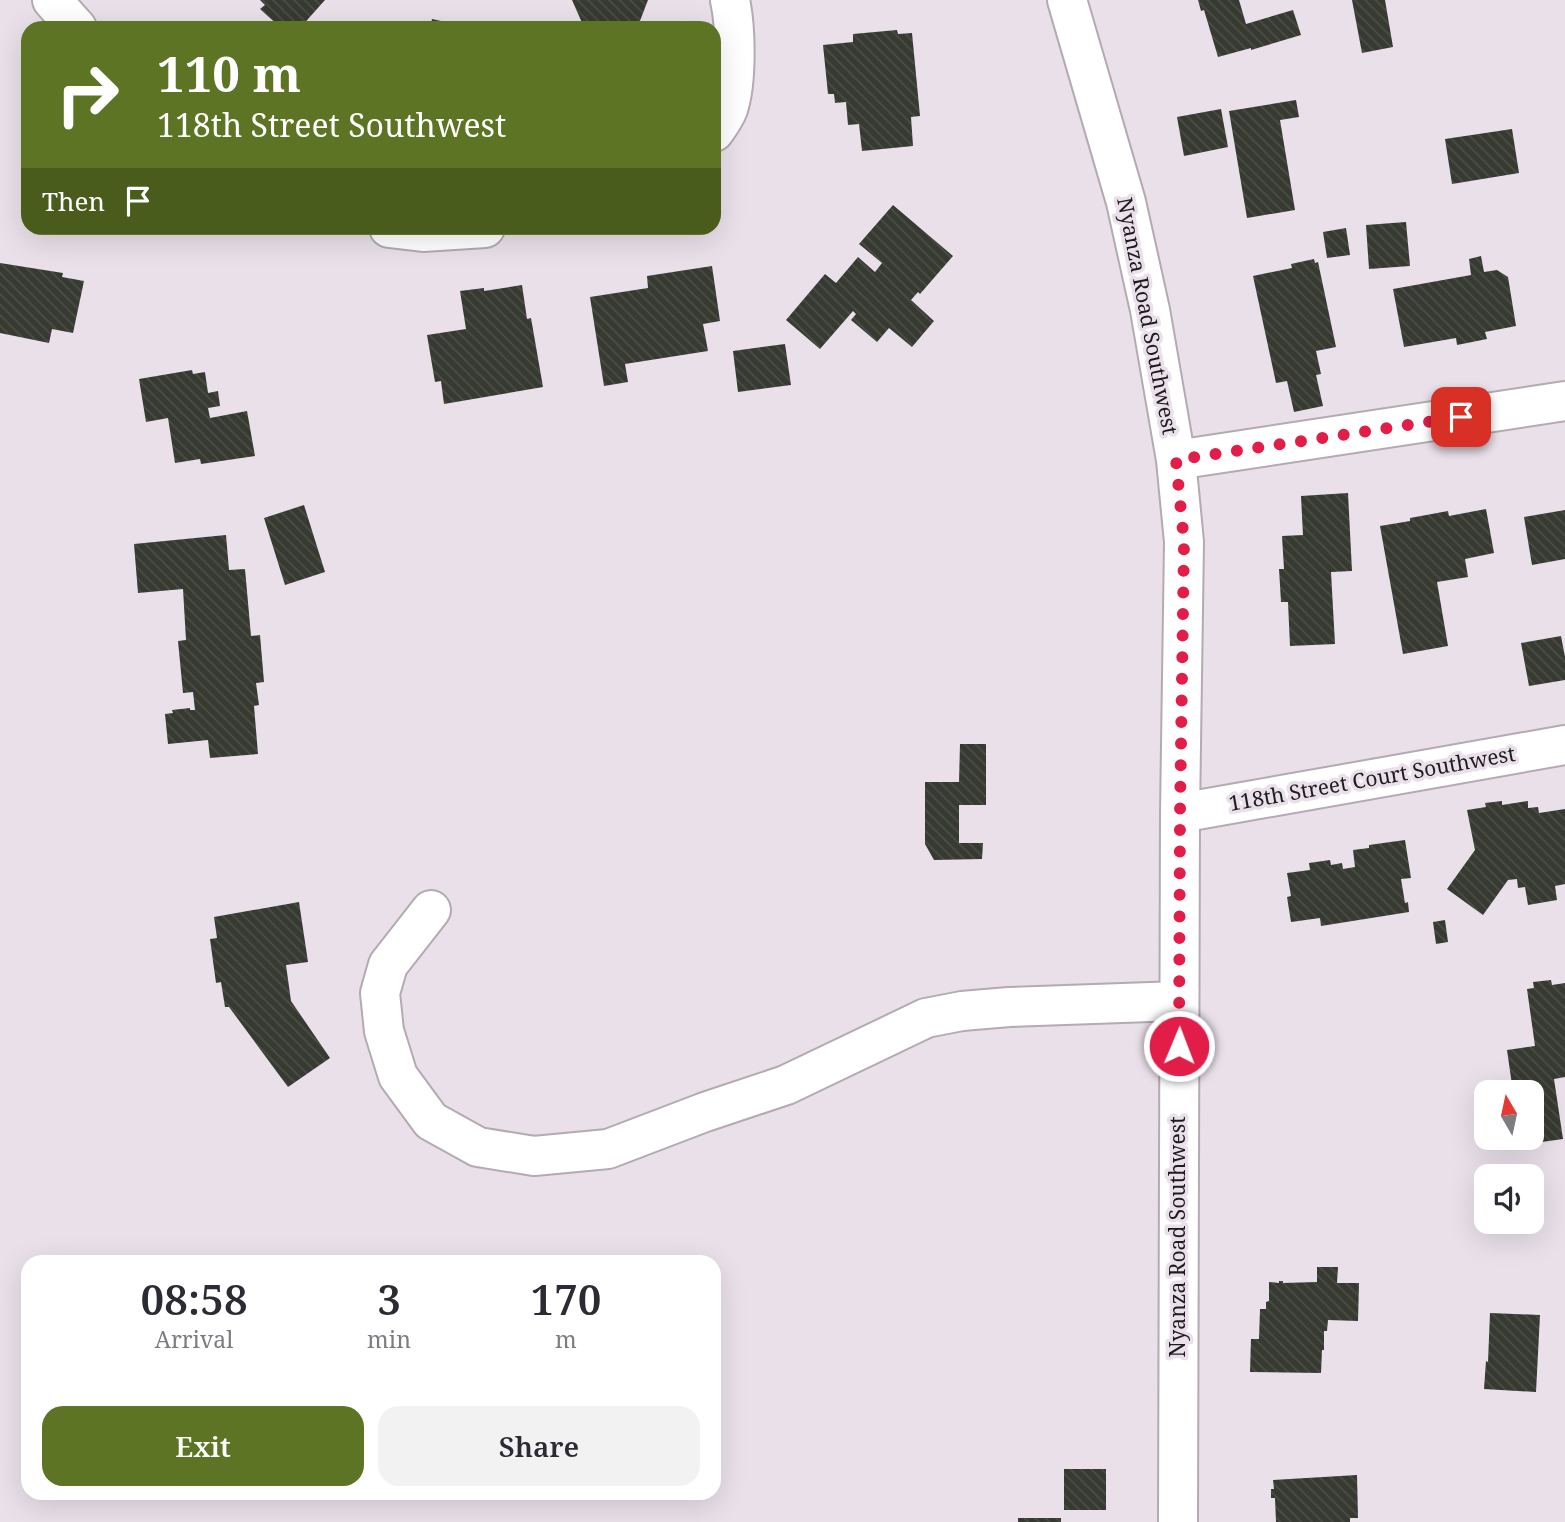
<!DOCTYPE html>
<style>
:root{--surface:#fff;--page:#f2f2f3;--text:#2b2b33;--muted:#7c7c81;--accent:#5d7424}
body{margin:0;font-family:"Noto Serif",serif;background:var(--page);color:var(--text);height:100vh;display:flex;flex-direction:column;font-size:26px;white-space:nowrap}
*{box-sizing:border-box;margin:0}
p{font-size:23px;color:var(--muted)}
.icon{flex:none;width:38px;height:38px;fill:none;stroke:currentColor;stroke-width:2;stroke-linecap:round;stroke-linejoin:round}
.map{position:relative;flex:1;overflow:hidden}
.details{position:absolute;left:21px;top:1255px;width:700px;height:245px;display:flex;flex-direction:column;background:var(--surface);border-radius:21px;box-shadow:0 7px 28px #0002}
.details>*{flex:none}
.guide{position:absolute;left:21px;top:21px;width:700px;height:214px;border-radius:21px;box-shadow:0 7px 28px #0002;background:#5d7424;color:#fff;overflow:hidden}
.needle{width:46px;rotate:351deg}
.fabs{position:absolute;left:1474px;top:1080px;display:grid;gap:14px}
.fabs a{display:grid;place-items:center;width:70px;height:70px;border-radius:14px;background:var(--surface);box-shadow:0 7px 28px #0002;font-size:35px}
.pin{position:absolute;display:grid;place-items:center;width:60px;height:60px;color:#fff;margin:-30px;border-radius:14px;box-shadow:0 4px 10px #0006}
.me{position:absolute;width:77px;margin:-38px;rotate:1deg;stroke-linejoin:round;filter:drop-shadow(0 0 5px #0008)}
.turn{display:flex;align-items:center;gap:24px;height:147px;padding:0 21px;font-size:32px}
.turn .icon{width:91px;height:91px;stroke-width:2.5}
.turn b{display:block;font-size:49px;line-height:60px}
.then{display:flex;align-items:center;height:66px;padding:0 21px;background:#0003;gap:14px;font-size:26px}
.eta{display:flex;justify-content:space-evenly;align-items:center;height:119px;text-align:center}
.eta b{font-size:42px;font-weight:600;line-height:49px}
.button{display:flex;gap:14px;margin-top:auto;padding:14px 21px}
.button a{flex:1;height:80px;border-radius:21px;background:var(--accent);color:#fff;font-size:28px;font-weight:600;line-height:80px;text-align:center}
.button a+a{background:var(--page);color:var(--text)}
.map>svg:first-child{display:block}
</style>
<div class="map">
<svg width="1565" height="1522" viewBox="0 0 1565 1522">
<defs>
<pattern id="building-back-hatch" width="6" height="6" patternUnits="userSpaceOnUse" patternTransform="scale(1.75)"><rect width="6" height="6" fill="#373a31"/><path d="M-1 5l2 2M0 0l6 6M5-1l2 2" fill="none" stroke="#4b4d46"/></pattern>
</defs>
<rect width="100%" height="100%" fill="#e9e0e9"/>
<path fill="url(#building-back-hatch)" d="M260 0H325L300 28H281L260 9 265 5Z
M572 0H648L638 26 639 28H575L583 25Z
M1198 0H1239L1246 24 1293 10 1301 35 1251 50V48L1218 57 1204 10 1201 11Z
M1352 0H1385L1393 47 1362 53Z
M432 19 468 27 467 28H430Z
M897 30 898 34 912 33 920 116 911 117 913 146 862 151 859 124 848 125 846 102 835 103 834 94H828L823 45 853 42V34Z
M1296 100 1299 117 1280 120 1295 210 1247 218 1229 111Z
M1221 109 1228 147 1184 156 1177 117Z
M1512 129 1519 173 1452 184 1445 139Z
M893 205 953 256 920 294 918 292 911 300 934 321 912 347 889 328 877 342 851 320 856 314 853 311 820 349 786 320 825 274 836 283 858 257 875 272 882 263 859 244Z
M1406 222 1410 266 1369 269 1366 225Z
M1346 228 1350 255 1327 258 1323 232Z
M1481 256 1484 272 1497 270 1508 277 1516 326 1485 332 1487 339 1457 345 1456 338 1404 347 1393 289 1471 275 1469 259Z
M1314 259 1315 263 1318 262 1336 347 1316 351 1321 374 1316 375 1323 406 1294 412 1287 381 1276 383 1253 276 1292 268 1291 264Z
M0 263 63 273 62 277 84 281 73 333 52 329 49 343 0 333Z
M712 266 720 321 703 324 708 351 625 364 628 382 604 386 590 297 648 288 647 276Z
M522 285 527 319 531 318 543 387 444 404 441 381 435 382 427 335 466 329 460 291 484 288V291Z
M785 344 791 385 738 392 733 351Z
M192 370 193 374 205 372 208 393 218 391 220 406 208 408 210 418 247 411 255 456 201 464 200 459 175 463 168 418 146 422 139 379Z
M1348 493 1352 571 1331 572 1335 644 1290 646 1288 602H1281L1279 569H1284L1282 536 1303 535 1301 496Z
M304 505 325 572 285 585 264 518Z
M1486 509 1494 553 1465 559 1468 577 1437 582 1448 646 1403 654 1380 526 1410 521V518L1448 511 1449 516Z
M1565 510V559L1532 565 1524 517Z
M226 535 229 570 245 569 251 636 260 635 264 682 256 683 259 705 254 706 258 754 210 758 208 740 168 744 165 714 173 713 172 710 190 708V710H195L193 692 183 693 178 641 186 640 183 589 138 593 134 544Z
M1561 636 1565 657V680L1529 686 1521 643Z
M960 744H986V805H959V843H983L982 859 934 860 925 844V782H959Z
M1502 801V805L1528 801V808L1538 807 1539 813 1565 809V884L1555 886 1557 900 1528 905 1525 887 1518 888 1517 879 1508 880 1483 915 1447 889 1475 850 1467 810 1486 807 1485 803Z
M1405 840 1411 878 1401 879 1405 903 1408 902 1409 912 1321 926 1320 918 1291 922 1287 897 1291 896 1287 873 1310 870 1309 863 1330 860 1331 865 1342 863 1343 869 1355 867 1353 850 1369 848V845Z
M299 902 308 962 286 965 291 1001 330 1058 288 1087 229 1007H225L221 982 216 983 210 939 217 938 214 917Z
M1445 920 1448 942 1436 944 1433 922Z
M1551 980 1552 985 1565 983V1077L1554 1079 1563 1139 1520 1145 1519 1138H1531V1092H1513L1507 1050 1535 1046 1527 989 1534 988 1533 982Z
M1317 1267H1338L1337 1283H1359L1358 1321 1328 1320 1327 1331H1324V1350H1322L1321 1373 1250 1372 1251 1339H1259L1260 1309H1266V1302L1269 1301V1282L1279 1283V1281H1283V1283L1317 1282Z
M1490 1313 1540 1315 1536 1392 1484 1389 1486 1361 1488 1362Z
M1064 1469H1106V1510H1064Z
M1357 1475 1358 1518H1350V1522H1276L1275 1498H1271V1489H1274L1273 1480Z
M171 1493H222V1496H171Z
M1018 1518H1061V1522H1018Z"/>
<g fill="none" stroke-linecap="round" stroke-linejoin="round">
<g stroke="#b3aab2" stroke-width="42">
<path id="minor" d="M52 0 77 28
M1067 0 1126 202 1150 310 1176 460 1184 542 1180 813 1178 1522
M714 132C719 125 725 117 728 109 737 82 736 28 730 0
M389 228 423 232 485 228
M1176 460 1565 401
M1180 813 1565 745
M431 910 388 965 380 993 384 1031 398 1076 431 1121 478 1147 534 1156 608 1149 705 1112 786 1085 926 1018 962 1011 1009 1007 1179 1001"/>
</g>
<use href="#minor" stroke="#fff" stroke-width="38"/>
</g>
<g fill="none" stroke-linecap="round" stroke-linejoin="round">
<path stroke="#e11d48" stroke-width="12" stroke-dasharray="0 21.6" d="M1179 1046 1180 813 1184 542 1176 460 1461 417"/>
</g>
<g text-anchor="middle" stroke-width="7" stroke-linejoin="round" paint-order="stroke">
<g font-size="21" fill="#1e1b1e" stroke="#e9e0e9">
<text transform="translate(1147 316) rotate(79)" y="7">Nyanza Road Southwest</text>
<text transform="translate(1372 779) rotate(-10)" y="7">118th Street Court Southwest</text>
<text transform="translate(1178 1237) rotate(-90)" y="7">Nyanza Road Southwest</text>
</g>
</g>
</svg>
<div class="fabs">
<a><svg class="needle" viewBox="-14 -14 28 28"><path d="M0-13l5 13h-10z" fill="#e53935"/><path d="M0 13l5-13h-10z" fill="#7c7c81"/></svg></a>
<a><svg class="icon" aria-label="sound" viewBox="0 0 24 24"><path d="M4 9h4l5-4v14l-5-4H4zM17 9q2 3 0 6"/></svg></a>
</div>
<div class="pin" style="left:1461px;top:417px;background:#d93025"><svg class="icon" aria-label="arrive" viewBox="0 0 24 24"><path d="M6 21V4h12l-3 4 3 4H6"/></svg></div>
<svg class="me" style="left:1179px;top:1046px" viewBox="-20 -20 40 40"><circle r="17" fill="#e11d48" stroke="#fff" stroke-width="3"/><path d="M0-11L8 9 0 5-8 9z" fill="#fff"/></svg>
<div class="guide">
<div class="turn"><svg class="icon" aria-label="right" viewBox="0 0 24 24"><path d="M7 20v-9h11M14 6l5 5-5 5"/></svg><div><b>110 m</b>118th Street Southwest</div></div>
<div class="then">Then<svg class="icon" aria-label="arrive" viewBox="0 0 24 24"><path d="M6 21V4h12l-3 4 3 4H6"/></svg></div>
</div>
<section class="details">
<div class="eta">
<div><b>08:58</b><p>Arrival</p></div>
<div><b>3</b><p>min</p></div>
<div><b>170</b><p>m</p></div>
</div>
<div class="button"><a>Exit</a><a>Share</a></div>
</section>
</div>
